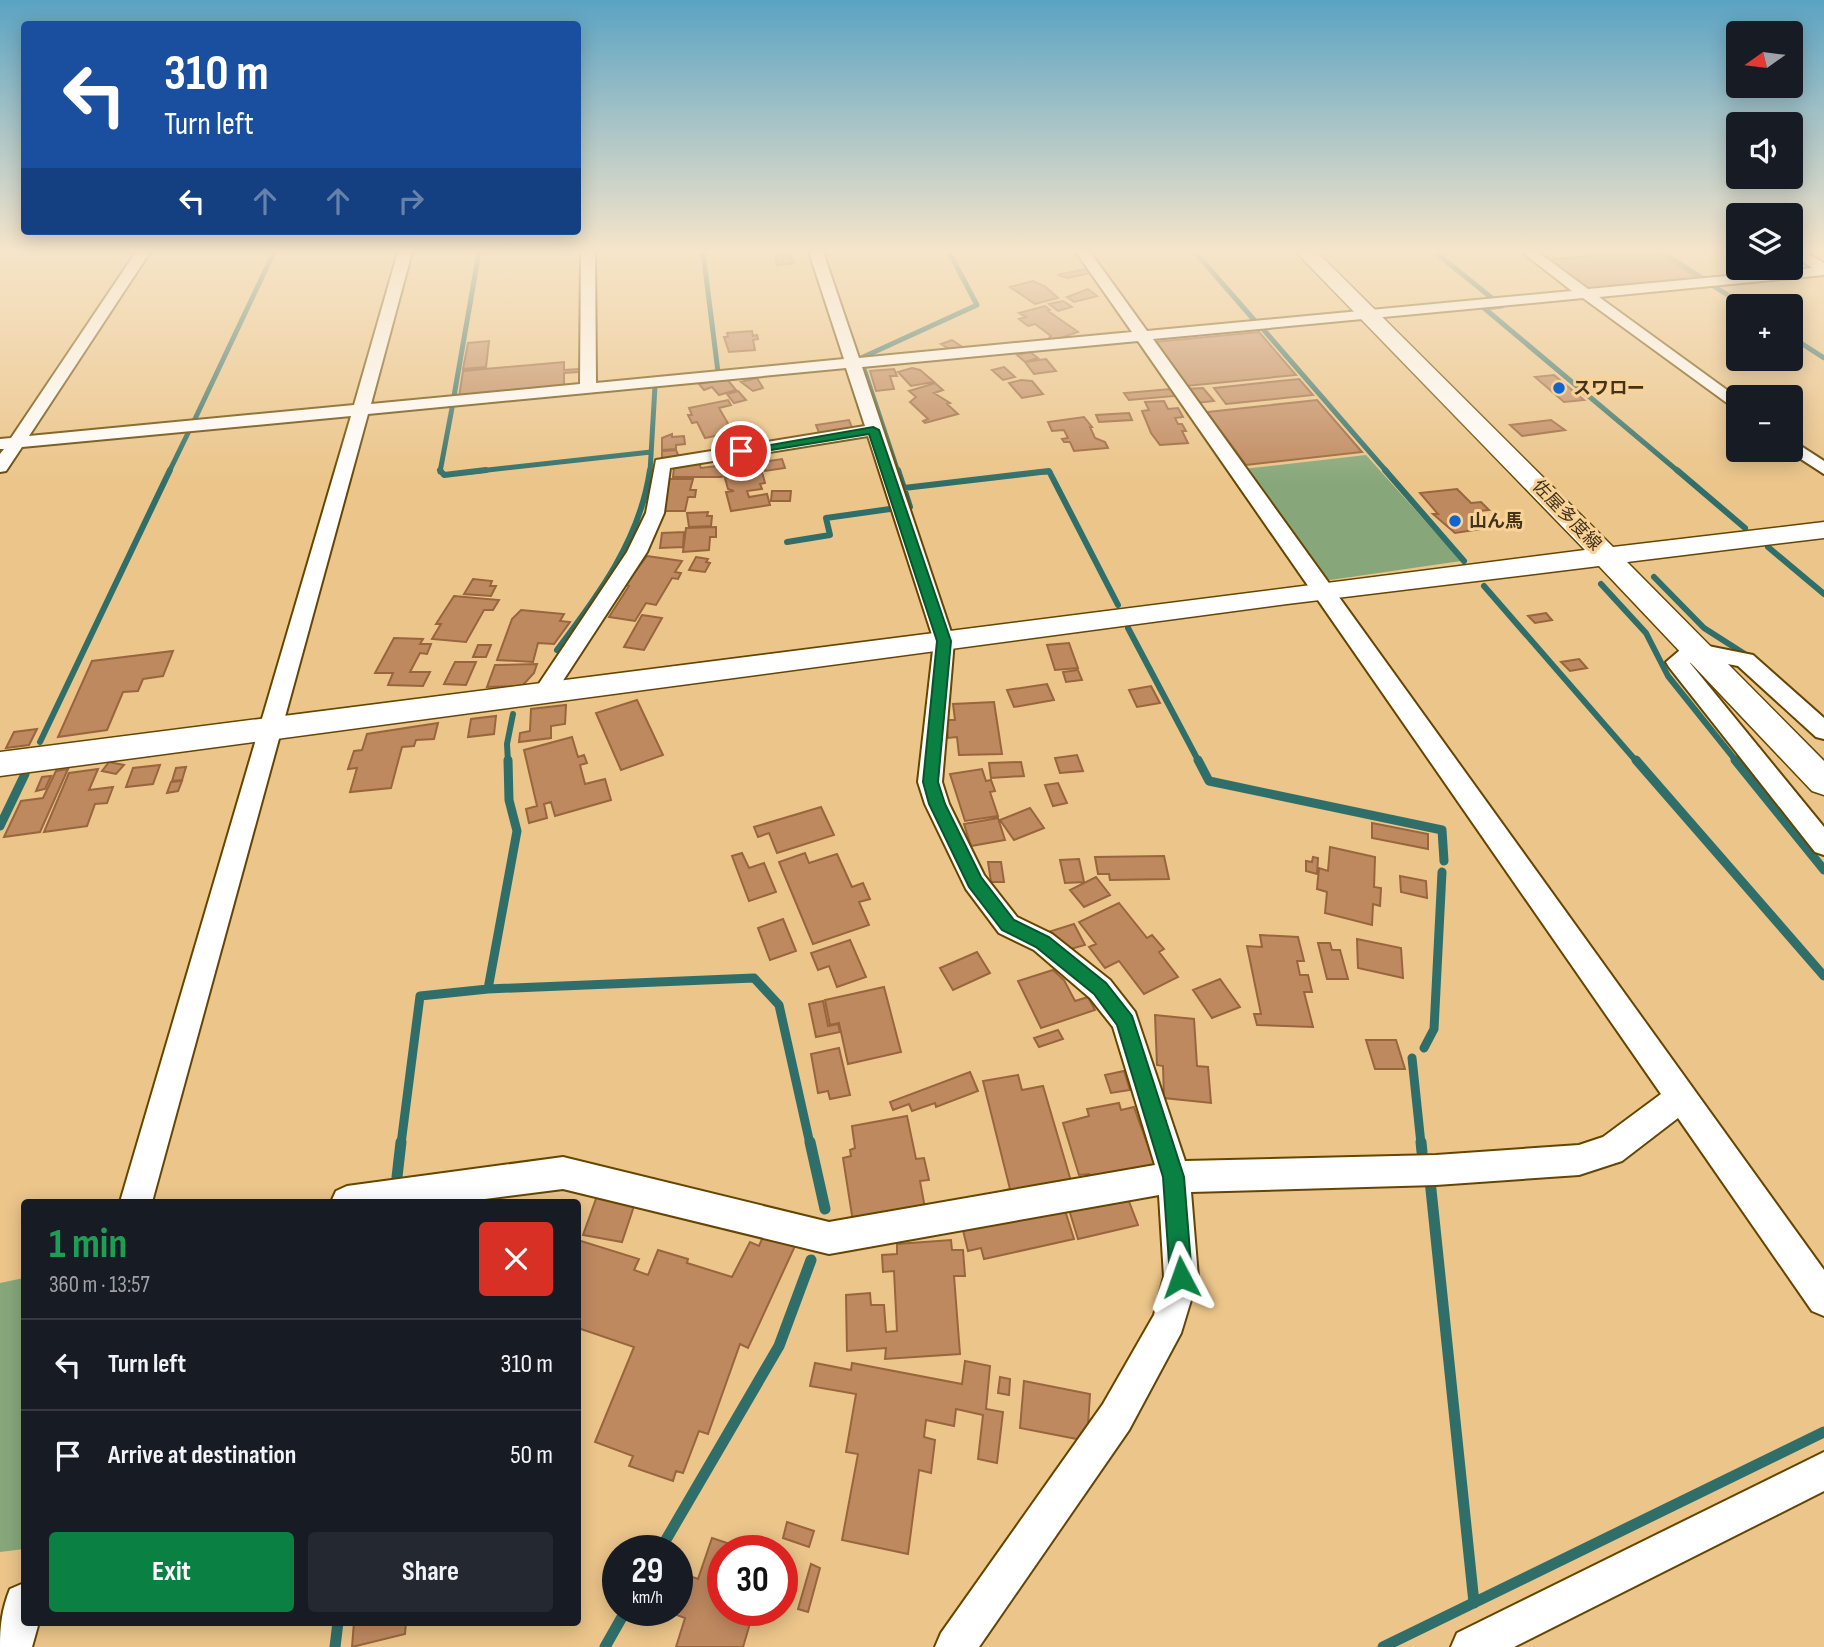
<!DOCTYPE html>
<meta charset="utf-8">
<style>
:root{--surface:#171b24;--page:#242831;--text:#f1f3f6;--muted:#9ea1a6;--line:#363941;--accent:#0b8043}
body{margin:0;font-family:"Sofia Sans Condensed","Noto Sans JP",sans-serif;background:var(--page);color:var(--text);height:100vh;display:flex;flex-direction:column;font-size:26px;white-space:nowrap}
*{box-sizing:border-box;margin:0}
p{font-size:23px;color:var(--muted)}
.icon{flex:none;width:38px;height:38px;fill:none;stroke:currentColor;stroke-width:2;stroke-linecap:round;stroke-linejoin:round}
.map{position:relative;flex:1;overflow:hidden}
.panel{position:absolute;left:21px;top:1199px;width:560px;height:427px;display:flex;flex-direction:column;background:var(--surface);border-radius:7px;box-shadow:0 4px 18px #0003}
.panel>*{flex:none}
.guide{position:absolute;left:21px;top:21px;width:560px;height:214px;border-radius:7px;box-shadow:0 4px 18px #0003;background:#1a4fa0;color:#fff;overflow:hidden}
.needle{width:46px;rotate:256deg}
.controls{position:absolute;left:1726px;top:21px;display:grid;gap:14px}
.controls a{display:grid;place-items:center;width:77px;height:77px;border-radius:7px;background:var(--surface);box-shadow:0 4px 18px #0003;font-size:35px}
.speed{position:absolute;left:602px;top:1535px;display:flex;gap:14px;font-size:35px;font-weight:700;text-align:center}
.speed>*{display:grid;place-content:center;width:91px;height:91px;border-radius:50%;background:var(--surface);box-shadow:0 4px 18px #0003;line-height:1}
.speed small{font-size:18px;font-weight:400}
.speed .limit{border:10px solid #d22;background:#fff;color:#111}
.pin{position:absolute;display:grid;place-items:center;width:60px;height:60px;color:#fff;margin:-30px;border:4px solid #fff;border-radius:50%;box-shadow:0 2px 7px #0007}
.me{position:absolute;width:77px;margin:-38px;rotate:356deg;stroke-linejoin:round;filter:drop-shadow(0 0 5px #0008)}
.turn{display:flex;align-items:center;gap:24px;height:147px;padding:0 28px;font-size:32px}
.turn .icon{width:91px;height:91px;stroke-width:2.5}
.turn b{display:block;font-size:49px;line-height:60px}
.lanes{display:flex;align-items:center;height:66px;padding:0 28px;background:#0003;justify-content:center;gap:35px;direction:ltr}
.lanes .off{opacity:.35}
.round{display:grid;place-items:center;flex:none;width:74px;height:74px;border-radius:7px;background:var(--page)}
.summary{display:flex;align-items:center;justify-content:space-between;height:119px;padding:0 28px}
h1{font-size:42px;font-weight:700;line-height:52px;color:#1e9e55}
.action{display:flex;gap:14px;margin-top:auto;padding:14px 28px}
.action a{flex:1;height:80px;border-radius:7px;background:var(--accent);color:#fff;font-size:28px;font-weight:700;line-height:80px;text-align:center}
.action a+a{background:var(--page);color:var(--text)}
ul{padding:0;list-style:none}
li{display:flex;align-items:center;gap:21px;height:91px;padding:0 28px;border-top:2px solid var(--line)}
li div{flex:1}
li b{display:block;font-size:26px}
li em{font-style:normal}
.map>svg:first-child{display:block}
</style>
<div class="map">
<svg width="1824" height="1647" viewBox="0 0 1824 1647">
<rect width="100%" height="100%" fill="#ebc58a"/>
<path fill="#87a77b" d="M1366 455 1461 561 1330 580 1319 576 1243 469Z
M24 1278V1549L0 1552V1283Z"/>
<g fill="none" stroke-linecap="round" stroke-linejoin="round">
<path stroke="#306f69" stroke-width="5" d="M703 252 718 372
M1195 252 1255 321
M1435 252 1493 299
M1662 252 1705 280
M1712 285 1745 306
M1502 306 1484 308 1679 472
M1263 329 1387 472
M1790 336 1824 358
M861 358 977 305 949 252
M863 366 898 472
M454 396 479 252
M194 421 274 252
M169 472 189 431
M440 472 452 408
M470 472 651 452
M650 472 655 386
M1039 472H1050"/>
<path stroke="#306f69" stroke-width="6" d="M440 470 444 475 486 470
M898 470 910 507
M1385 470 1464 561
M1677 470 1745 528
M904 488 1049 471 1118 605
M787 542 830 535 826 518 890 509
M1768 547 1824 594
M1654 577 1704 628 1751 658
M1601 584 1646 633 1668 676 1737 762
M1484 586 1637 762
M1128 628 1199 762
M557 650C598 596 640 540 650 470
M40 742 170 470
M508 762 507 744 513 714"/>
<path stroke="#306f69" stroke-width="9" d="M508 760 509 800 517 831 488 989 754 978 779 1005 810 1144
M1198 760 1209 781 1442 830 1444 861
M1636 760 1824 976
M1735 760 1824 870
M0 826 25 774
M1424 1048 1434 1029 1442 872
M1412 1058 1421 1144
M401 1144 420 996 488 989"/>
<path stroke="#306f69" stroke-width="11" d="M810 1142 825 1209
M1421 1142 1422 1152
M397 1177 401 1142
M1430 1180 1474 1603
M660 1550 779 1346 811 1260
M335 1647 338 1622
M605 1647 626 1610
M1383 1647 1824 1432"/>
</g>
<path fill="#bf8960" stroke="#99653d" stroke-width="2" d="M788 252 794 263 777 265 775 254Z
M1632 252H1656L1700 280 1587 290 1545 260Z
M1086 269 1091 273 1068 278 1057 275Z
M1033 281 1046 287 1058 298 1035 304 1010 287Z
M1088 289 1097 296 1074 302 1067 297Z
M1063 301 1072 307 1058 311 1049 304Z
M1045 306 1050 310 1048 311 1078 332 1063 337 1067 340 1052 342 1048 339 1051 336 1035 324 1028 326 1019 319 1026 317 1019 313Z
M752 331 753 336 757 335 758 339 753 340 755 350 729 352 724 337H728L727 333Z
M1259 332 1296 375 1186 386 1154 342Z
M952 340 964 348 954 352 941 344Z
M489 341 486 367 463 369 468 343Z
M1030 352 1038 358 1025 362 1017 355Z
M1046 359 1056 371 1034 374 1025 362Z
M564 362V370L579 369V372L564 373V387L459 397 463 371Z
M1004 367 1015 377 1003 380 992 370Z
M912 368 920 370 934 382 911 386 898 372Z
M894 369 897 376H890L894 389 876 391 870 371Z
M1554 375 1584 400 1564 402 1535 377Z
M726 378 736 390 719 395 712 387 704 390 699 384Z
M757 378 763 388 753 391 741 382Z
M1299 379 1313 395 1226 404 1214 388Z
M1021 380 1032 381 1043 394 1022 398 1009 383Z
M935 383 943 390 934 393 950 403 947 404 958 414 925 423 923 421 928 419 910 402 916 397 909 391Z
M1203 388 1214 401 1196 403 1186 389Z
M1171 389 1175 396 1129 400 1124 393Z
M738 391 746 400 734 403 727 394Z
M728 400 731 405 719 408 733 432 705 438 697 422 692 423 688 415H692L689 408Z
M1317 400 1362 452 1246 465 1207 412Z
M1164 401 1168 409 1178 408 1183 417 1175 418 1178 424H1182L1186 431H1182L1188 443 1160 445 1151 433 1142 411 1149 410 1145 402Z
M1129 413 1132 420 1099 422 1096 415Z
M1084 417 1092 427H1090L1095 438 1105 442 1108 448 1074 451 1070 442H1064L1062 439 1068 438 1064 430 1052 431 1048 422Z
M849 420 853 430 820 435 816 425Z
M1551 420 1565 430 1522 436 1510 425Z
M672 434V437L684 436 685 444 676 445V449L662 450V438Z
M676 450 680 459 662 460V451Z
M744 455 749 473 720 477H673L674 467 699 463 701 468 717 466 716 460Z
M782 459 785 468 765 471 762 462Z
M762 472 765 483 760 484 762 489 747 491 749 497 767 494 770 505 731 511 726 492 734 491 728 489 725 478Z
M668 479H693L690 490H696L695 497H688L685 511H660Z
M1457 489 1471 503 1481 502 1489 510 1479 511 1494 527 1455 533 1433 514H1438L1420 493Z
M772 491H791L790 501H771Z
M708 512 707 516H712L711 526 689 527 687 513Z
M716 527V537H710L709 550 683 552 686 528Z
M684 532 683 547 660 548 662 533Z
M647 556 682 561 675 572 681 573 678 579 672 578 656 605 646 603 635 621 609 617 629 586 625 585Z
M696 557 708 559 706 562 710 563 705 572 689 570Z
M473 579 492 581 490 586H496L491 596 464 594Z
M454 596 499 600 493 610H484L466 642 432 639 441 624H436Z
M521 610 564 614 560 621 570 622 554 644 538 643 533 662 497 660 512 619Z
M1546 613 1552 620 1535 623 1528 616Z
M642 615 662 618 644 650 624 647Z
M394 638 423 639 420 644H431L427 654 420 653 410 672H430L423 686 388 685 393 673H375Z
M1069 643 1078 668 1055 670 1047 645Z
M478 645H491L486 657H473Z
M173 651 163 676 143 679 138 691 123 692 107 730 58 737 92 661Z
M1579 659 1587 668 1570 671 1561 662Z
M455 662H476L466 685 444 684Z
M537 664 534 673 522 686 487 687 495 665Z
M1078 670 1082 680 1066 682 1063 672Z
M1047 684 1054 700 1014 707 1007 690Z
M1151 686 1160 703 1137 707 1129 690Z
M637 700 663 755 621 770 596 713Z
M994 702 1002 754 959 755 957 737 948 738 946 720H955L953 704Z
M566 705 565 724 551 726V738L519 742 520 733 530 731 531 709Z
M496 716 494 734 468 737 471 719Z
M438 723 434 739 416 740 414 746 402 747 391 788 350 792 357 768 348 769 354 751 362 750 367 734Z
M37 729 29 745 6 748 14 732Z
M572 737 578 757 584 755 587 763 580 765 585 784 605 779 611 800 555 816 551 802 544 804 547 818 529 823 526 809 537 806 524 750Z
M1077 755 1083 771 1060 773 1055 758Z
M109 762 124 765 116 774 102 771Z
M1021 762 1024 776 991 778 989 763Z
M160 765 153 784 126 787 133 768Z
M186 767 182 780 172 781 176 768Z
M68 769 40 832 4 837 21 801 43 798 56 771Z
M98 769 89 790 113 787 107 803 95 804 87 826 44 832 69 773Z
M982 769 986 781 991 780 995 791 990 792 998 816 965 821 950 774Z
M51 776 45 789 36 791 42 777Z
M182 781 178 791 167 793 171 782Z
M1058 783 1067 803 1053 806 1045 785Z
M821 807 834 835 777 853 769 833 758 837 754 827Z
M1030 808 1044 828 1014 840 1000 820Z
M998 818 1005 840 971 846 964 824Z
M1372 823 1428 834V849L1372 838Z
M1330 847 1375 857 1374 887 1381 888 1380 906 1373 904 1372 925 1325 913 1327 892 1317 889 1319 868 1328 871Z
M742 853 749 868 764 863 776 892 749 901 732 856Z
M805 853 809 863 837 854 852 887 863 883 870 899 859 902 869 925 813 944 779 862Z
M1164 856 1169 879 1110 880 1109 874H1098L1095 857Z
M1313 857 1318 858 1317 874 1306 871V861L1312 862Z
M1079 859 1084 882 1065 883 1060 860Z
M988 862H1001L1004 882H991Z
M1400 876 1426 881 1427 898 1401 892Z
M1096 877 1110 895 1084 907 1070 890Z
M1119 903 1147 938 1152 935 1164 949 1159 952 1178 977 1144 994 1119 961 1105 968 1089 947 1096 944 1079 922Z
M783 919 796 951 770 960 758 928Z
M1074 924 1085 945 1071 949 1048 932Z
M1260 935 1298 937 1304 961H1297L1300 975H1308L1312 992H1304L1313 1027 1257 1025 1254 1014H1261L1247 946 1262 947Z
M1357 939 1401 948 1403 978 1358 968Z
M850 940 866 977 837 987 829 966 818 970 811 953Z
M1318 943H1330L1332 950H1340L1348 979H1327Z
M977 952 990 973 953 990 940 968Z
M1053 970 1064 980 1075 1001 1088 997 1095 1010 1041 1028 1018 981Z
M1220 979 1240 1007 1212 1018 1193 990Z
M884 987 901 1052 848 1064 839 1023 830 1025 825 1000Z
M823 1001 828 1026 838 1024 840 1032 816 1037 809 1004Z
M1155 1015 1194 1019 1197 1066 1208 1067 1211 1103 1164 1098 1163 1066 1157 1065Z
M1058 1030 1063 1039 1039 1047 1034 1038Z
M1366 1040H1396L1405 1069H1375Z
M839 1048 850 1095 830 1099 828 1091 818 1093 811 1054Z
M1124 1071 1130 1090 1111 1093 1105 1075Z
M970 1072 978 1091 936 1107 935 1103 912 1111 909 1104 893 1110 890 1102Z
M1018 1075 1022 1090 1043 1086 1073 1188 1004 1201 1002 1191 1010 1189 983 1081Z
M1119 1103 1121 1110 1134 1107 1156 1169 1092 1182 1089 1174 1079 1175 1063 1123 1089 1116 1087 1109Z
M907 1116 916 1159 924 1158 929 1180 920 1181 926 1214 854 1228 843 1158 851 1156 850 1150 855 1148 852 1126Z
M1125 1191 1138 1225 1078 1239 1067 1203Z
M597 1196 635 1203 622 1242 583 1235Z
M1063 1204 1074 1239 984 1259 981 1248 968 1251 962 1226Z
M765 1232 795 1246 748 1348 740 1344 708 1434 699 1431 683 1473 676 1471 673 1481 629 1466 633 1456 595 1442 634 1347 578 1328V1240L639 1259 634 1270 648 1275 658 1250 688 1259 687 1263 732 1277 750 1242 759 1246Z
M951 1240 952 1250H963L965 1276H954L960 1354 885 1359 886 1348 847 1351 846 1295 870 1293 871 1305H884L886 1332 897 1331 894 1271 883 1272 882 1255 897 1254V1244Z
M965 1361 990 1366 986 1409 1003 1412 997 1463 978 1459 983 1415 956 1409 954 1426 926 1420 924 1437 935 1440 931 1473 919 1470 908 1554 842 1540 858 1454 846 1452 856 1394 810 1386 815 1363 851 1370 852 1363 962 1384Z
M1000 1377 1010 1379 1009 1395 998 1393Z
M1024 1381 1090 1394 1087 1441 1020 1428Z
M787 1522 814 1531 809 1547 783 1538Z
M712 1538 748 1550H723V1610H754L743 1647H676L685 1618 674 1614 687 1575 698 1579Z
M811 1564 820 1568 808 1612 798 1609Z
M354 1622H406L405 1634 352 1647Z"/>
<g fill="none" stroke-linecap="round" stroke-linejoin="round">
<g stroke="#664500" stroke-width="4">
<path id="street" d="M136 252H150L29 436 354 405 398 252H412L371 404 580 384 581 252H595L596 383 844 359 809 252H823L859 358 1132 332 1076 252H1090L1147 331 1572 291 1522 252H1538L1588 289 1812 268 1790 252H1805L1824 263V275L1599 297 1738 398V411L1583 298 1153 339 1824 1270V1316L1812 1311 1678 1118 1622 1161 1579 1175 1436 1185 1191 1192 1198 1277 1181 1333 1129 1430 979 1647H935L941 1633 1103 1404 1154 1315 1164 1277 1159 1195 829 1254 563 1189 462 1202H331L336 1191 347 1186 563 1157 829 1222 1155 1165 1113 1027 1090 998 1034 950 999 933 966 889 925 804 918 782 934 641 868 436 670 468 664 513 647 552 551 699H535L532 694 627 552 646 513 656 460 865 426 846 368 368 414 152 1202H120L351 416 22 447 6 471 0 472V454L4 449H0V439L11 438ZM1138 341 1661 1094 1603 1137 1579 1145 1436 1155 1185 1161 1135 1012 1110 980 1052 934 1017 917 984 875 949 804 942 782 954 641 862 367Z
M1790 439 1824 461V474L1787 450H1790Z
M1693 643 1753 655 1824 718V739L1816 737 1738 666 1697 658 1690 663 1824 827V855L1815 852 1669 667 1666 662 1686 645Z
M1824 1452V1491L1514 1647H1451L1457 1633Z
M24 1583V1622H39L32 1647H0C0 1625 2 1609 10 1589Z"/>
</g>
<g stroke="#664500" stroke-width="3">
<path id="secondary" d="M1296 252H1317L1613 547 1824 522V538L1627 562 1824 761V795L1812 791 1599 566 1287 604 0 776V752L1585 550Z"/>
</g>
<use href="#street" fill="#fff" fill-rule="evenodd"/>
<use href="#secondary" fill="#fff" fill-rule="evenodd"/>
</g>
<linearGradient id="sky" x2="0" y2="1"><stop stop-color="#5ba3c3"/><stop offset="0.52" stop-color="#f6e5ca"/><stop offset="1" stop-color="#f6e5ca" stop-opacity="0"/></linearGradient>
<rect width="1824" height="483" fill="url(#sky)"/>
<path fill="#0b8043" stroke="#07532c" stroke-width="2" d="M873 427 879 430 951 641 938 782 945 804 981 877 1014 920 1049 937 1106 983 1132 1016 1184 1177 1192 1277 1189 1284 1181 1288 1173 1284 1170 1277 1163 1177 1117 1025 1094 994 1036 947 1002 930 969 887 929 804 923 782 937 641 869 434 741 455 736 451Z"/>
<g fill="#0e65ce" stroke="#f9d297" stroke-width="2.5">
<circle cx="1559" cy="388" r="7"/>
<circle cx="1455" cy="521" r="7"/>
</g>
<g text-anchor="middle" stroke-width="6" stroke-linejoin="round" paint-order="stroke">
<g font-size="18" font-weight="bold" fill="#43331b" stroke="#f9d297" text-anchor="start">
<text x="1573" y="394">スワロー</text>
<text x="1469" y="527">山ん馬</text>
</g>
<g font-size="18" fill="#43331b" stroke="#f9d297">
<text transform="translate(1567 515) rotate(46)" y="6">佐屋多度線</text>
</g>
</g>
</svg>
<div class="controls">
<a><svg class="needle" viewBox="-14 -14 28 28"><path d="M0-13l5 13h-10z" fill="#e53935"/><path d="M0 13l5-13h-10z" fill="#9ea1a6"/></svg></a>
<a><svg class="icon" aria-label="sound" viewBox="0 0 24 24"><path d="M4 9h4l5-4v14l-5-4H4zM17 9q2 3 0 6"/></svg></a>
<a><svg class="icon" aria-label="layers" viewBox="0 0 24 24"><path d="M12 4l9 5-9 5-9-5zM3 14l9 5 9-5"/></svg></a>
<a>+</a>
<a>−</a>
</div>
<div class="speed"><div>29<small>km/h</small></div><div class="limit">30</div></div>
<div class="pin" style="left:741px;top:451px;background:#d93025"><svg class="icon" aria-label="arrive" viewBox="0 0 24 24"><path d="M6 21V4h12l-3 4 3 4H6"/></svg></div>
<svg class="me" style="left:1181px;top:1277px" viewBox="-20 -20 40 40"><path d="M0-17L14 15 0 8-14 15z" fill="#0b8043" stroke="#fff" stroke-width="4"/></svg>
<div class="guide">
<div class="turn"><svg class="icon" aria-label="left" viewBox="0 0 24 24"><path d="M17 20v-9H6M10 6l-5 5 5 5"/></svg><div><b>310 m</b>Turn left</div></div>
<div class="lanes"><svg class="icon" aria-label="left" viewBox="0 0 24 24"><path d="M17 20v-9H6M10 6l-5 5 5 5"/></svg><svg class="icon off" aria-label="ahead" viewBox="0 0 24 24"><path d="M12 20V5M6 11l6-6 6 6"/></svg><svg class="icon off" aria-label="ahead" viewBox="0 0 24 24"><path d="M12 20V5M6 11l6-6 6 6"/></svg><svg class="icon off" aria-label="right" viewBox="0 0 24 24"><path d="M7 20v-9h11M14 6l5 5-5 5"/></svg></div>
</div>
<section class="panel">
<div class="summary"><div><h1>1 min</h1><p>360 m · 13:57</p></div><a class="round" style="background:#d93025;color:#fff"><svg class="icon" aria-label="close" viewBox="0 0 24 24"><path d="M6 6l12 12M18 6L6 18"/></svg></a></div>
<ul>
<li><svg class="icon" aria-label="left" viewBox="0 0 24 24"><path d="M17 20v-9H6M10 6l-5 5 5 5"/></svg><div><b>Turn left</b></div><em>310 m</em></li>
<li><svg class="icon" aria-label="arrive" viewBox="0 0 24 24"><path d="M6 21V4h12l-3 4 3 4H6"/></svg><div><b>Arrive at destination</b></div><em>50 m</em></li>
</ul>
<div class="action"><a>Exit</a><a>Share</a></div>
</section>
</div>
